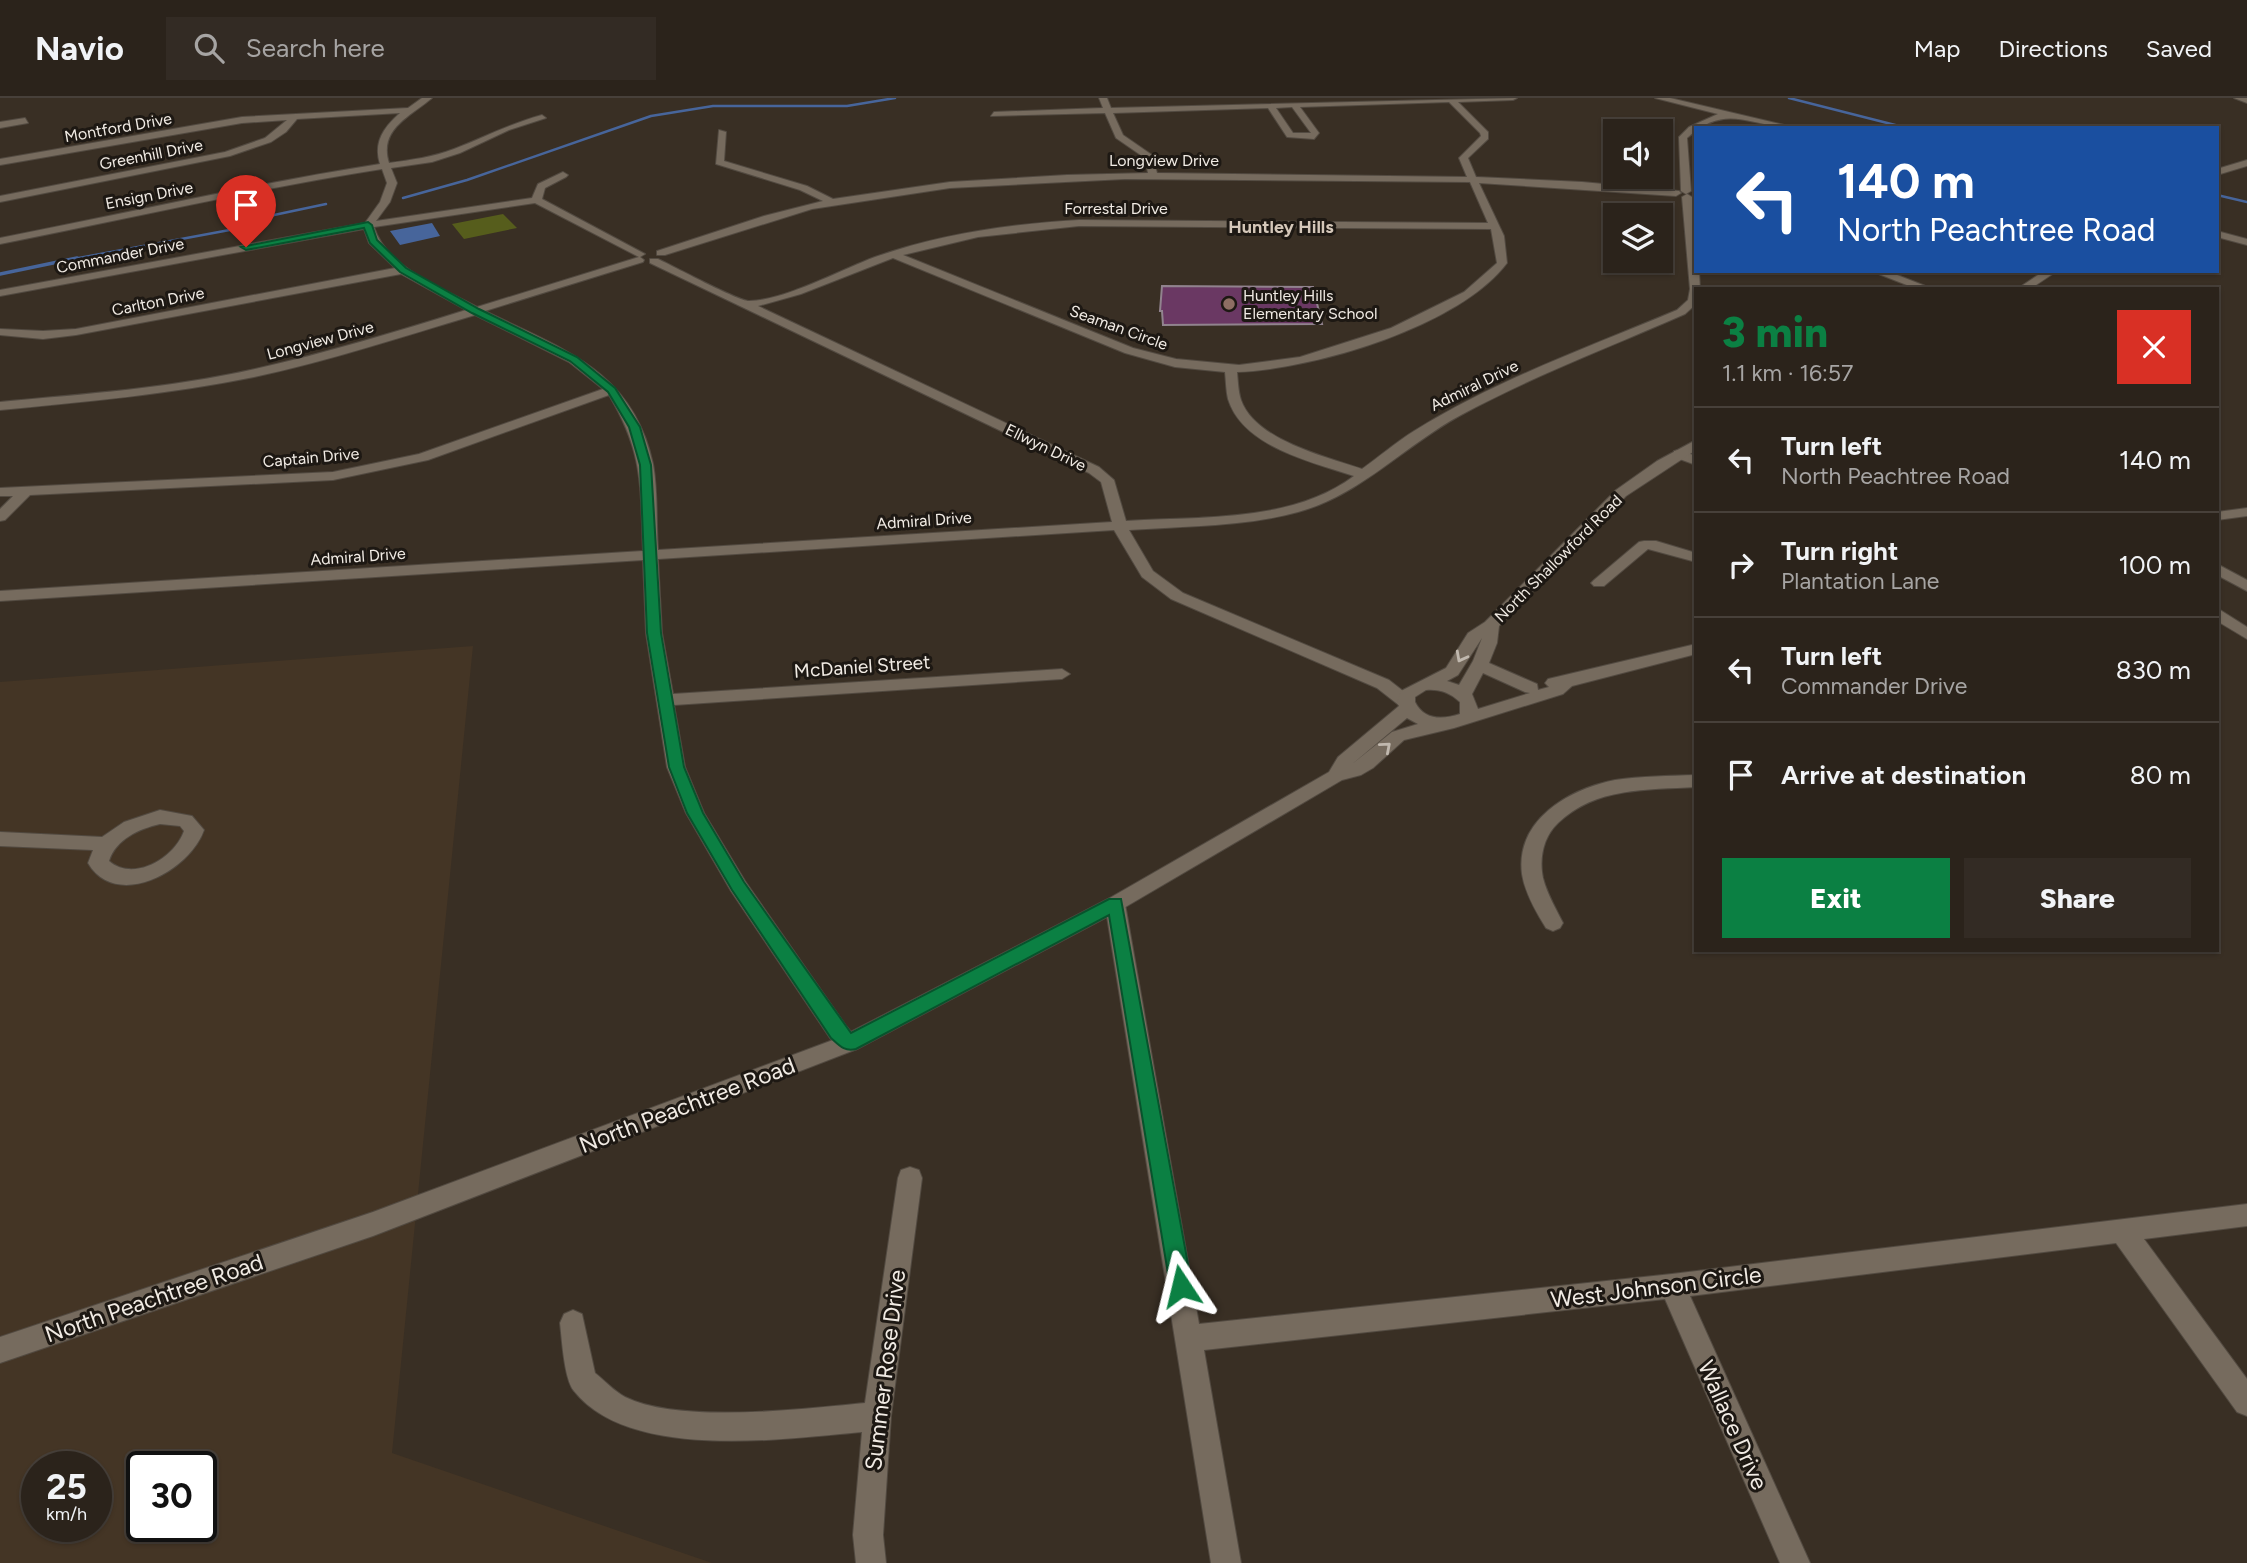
<!DOCTYPE html>
<meta charset="utf-8">
<style>
:root{--surface:#2b231b;--page:#332b24;--text:#f1f3f6;--muted:#a6a4a3;--line:#47403a;--accent:#0b8043}
body{margin:0;font-family:Figtree,sans-serif;background:var(--page);color:var(--text);height:100vh;display:flex;flex-direction:column;font-size:26px;white-space:nowrap}
*{box-sizing:border-box;margin:0}
p{font-size:23px;color:var(--muted)}
.icon{flex:none;width:38px;height:38px;fill:none;stroke:currentColor;stroke-width:2;stroke-linecap:round;stroke-linejoin:round}
.map{position:relative;flex:1;overflow:hidden}
.details{position:absolute;left:1694px;top:189px;width:525px;height:665px;display:flex;flex-direction:column;background:var(--surface);border-radius:0px;box-shadow:0 2px 5px #0004,0 0 0 2px var(--line)}
.details>*{flex:none}
.top-card{position:absolute;left:1694px;top:28px;width:525px;height:147px;border-radius:0px;box-shadow:0 2px 5px #0004,0 0 0 2px var(--line);background:#1a4fa0;color:#fff;overflow:hidden}
.fabs{position:absolute;left:1603px;top:21px;display:grid;gap:14px}
.fabs a{display:grid;place-items:center;width:70px;height:70px;border-radius:0px;background:var(--surface);box-shadow:0 2px 5px #0004,0 0 0 2px var(--line);font-size:35px}
.speed{position:absolute;left:21px;top:1353px;display:flex;gap:14px;font-size:35px;font-weight:700;text-align:center}
.speed>*{display:grid;place-content:center;width:91px;height:91px;border-radius:50%;background:var(--surface);box-shadow:0 2px 5px #0004,0 0 0 2px var(--line);line-height:1}
.speed small{font-size:18px;font-weight:400}
.speed .limit{border:4px solid #111;border-radius:10px;background:#fff;color:#111}
.pin{position:absolute;display:grid;place-items:center;width:60px;height:60px;color:#fff;margin:-72px -30px;border-radius:50% 50% 50% 0;rotate:-45deg;box-shadow:0 0 7px #0007}
.pin .icon{rotate:45deg}
.me{position:absolute;width:77px;margin:-38px;rotate:350deg;stroke-linejoin:round;filter:drop-shadow(0 0 5px #0008)}
.turn{display:flex;align-items:center;gap:24px;height:147px;padding:0 28px;font-size:32px}
.turn .icon{width:91px;height:91px;stroke-width:2.5}
.turn b{display:block;font-size:49px;line-height:60px}
.round{display:grid;place-items:center;flex:none;width:74px;height:74px;border-radius:0px;background:var(--page)}
.summary{display:flex;align-items:center;justify-content:space-between;height:119px;padding:0 28px}
h1{font-size:42px;font-weight:800;line-height:52px;color:var(--accent)}
.cta{display:flex;gap:14px;margin-top:auto;padding:14px 28px}
.cta a{flex:1;height:80px;border-radius:0px;background:var(--accent);color:#fff;font-size:28px;font-weight:800;line-height:80px;text-align:center}
.cta a+a{background:var(--page);color:var(--text)}
ul{padding:0;list-style:none}
li{display:flex;align-items:center;gap:21px;height:105px;padding:0 28px;border-top:2px solid var(--line)}
li div{flex:1}
li b{display:block;font-size:26px}
li em{font-style:normal}
header{display:flex;align-items:center;gap:42px;box-sizing:border-box;height:98px;padding:0 35px;background:var(--surface);border-bottom:2px solid var(--line)}
header strong{font-size:33px}
nav{display:flex;gap:38px;margin-inline-start:auto;font-size:24px}
.search{width:490px;height:63px;background:var(--page);display:flex;align-items:center;gap:18px;box-sizing:border-box;padding:0 24px;border-radius:0px;color:var(--muted);font-size:26px}
.map>svg:first-child{display:block}
</style>
<header>
<strong>Navio</strong>
<div class="search"><svg class="icon" aria-label="search" viewBox="0 0 24 24"><circle cx="10" cy="10" r="6"/><path d="M15 15l6 6"/></svg>Search here</div>
<nav><a>Map</a><a>Directions</a><a>Saved</a></nav>
</header>
<div class="map">
<svg width="2247" height="1465" viewBox="0 0 2247 1465">
<rect width="100%" height="100%" fill="#392f24"/>
<path fill="#443525" fill-rule="evenodd" d="M473 548 392 1355 712 1465H0V584ZM37 1368H96V1428H37ZM142 1368H201V1428H142Z"/>
<path fill="#565d1c" d="M503 116 517 130 464 141 452 126Z"/>
<path fill="#47659b" d="M432 125 440 138 400 147 390 133Z"/>
<g fill="none" stroke-linecap="round" stroke-linejoin="round">
<path stroke="#47659b" stroke-width="2.5" d="M1789 0 1907 30
M2217 97 2247 104
M403 100 467 82 651 18 713 8H847L895 0
M68 162 235 131 274 117 326 106"/>
<path stroke="#47659b" stroke-width="3.5" d="M0 176 77 160"/>
</g>
<path fill="#6a3863" stroke="#91838e" stroke-width="2" d="M1162 188 1313 189 1322 226 1163 227 1162 213H1160Z"/>
<g fill="none" stroke-linecap="round" stroke-linejoin="round">
<g stroke="#524a41" stroke-width="2">
<path id="minor" d="M422 0H432C411 18 378 31 389 65 411 62 433 59 454 51 485 39 509 26 542 17L546 20 509 32 460 55 432 64 391 70 397 85 390 104 376 123 532 100 538 86 563 74 568 77 566 79 545 90 542 101 645 156 640 159 644 162 643 164 485 213C562 251 633 272 653 366 658 393 656 424 658 452L1112 424 1101 384 1089 375 650 165V161H658C673 168 738 203 749 203 786 202 840 172 875 159 941 136 1010 126 1079 122L1488 125 1470 84 1125 81 950 90 812 111 665 157H657V153L764 118 823 103 800 92 716 66 719 32 726 34 724 63 807 88 833 101 950 84 1067 77 1148 75 1145 60 1116 40 1105 15 991 18 994 14 1103 10 1099 0H1107L1111 10 1517 0 1513 2 1458 4 1488 34V41L1468 60 1476 79 1582 84 1679 93 1681 95 1676 98 1479 85 1504 138 1507 165C1460 228 1315 271 1237 274 1238 283 1238 293 1241 302 1255 342 1326 359 1362 371 1379 359 1396 344 1414 333 1496 282 1589 249 1677 212L1688 202 1690 191 1682 99 1687 96 1692 99 1696 173H1699L1700 191H1696V206L1685 216C1610 249 1533 278 1461 317 1405 347 1361 397 1298 414 1244 429 1185 428 1129 432L1153 473 1183 495 1389 582 1412 600 1415 604 1412 608H1400L1377 590 1171 501 1142 479 1114 432 658 461 662 535 673 596 1062 571 1070 576 1062 581 674 607 685 669 704 715 745 783 846 928 860 945 857 951C844 956 839 949 830 940L731 793 686 715 667 669 646 535 643 462 0 503V493L643 453C640 387 644 356 609 297L428 362 333 382 30 397 5 422 0 423V411L13 398H0V390L333 374 419 356 603 291 569 264 475 217C402 239 328 263 254 279 170 296 85 304 0 312V304C85 296 171 290 255 271 326 255 396 234 466 212L401 176 76 237 43 241 0 237V231L43 233 76 231 395 170 369 145 364 131 0 198V192L365 125 380 104 387 85 382 71C254 91 127 121 0 146V140C127 115 253 86 380 66 373 44 384 29 400 15L297 21 286 34 271 44 230 58 0 104V98L225 54 265 40 287 22 242 25 0 67V61L242 19 408 10ZM1449 4 1480 35 1481 38 1459 60 1467 79 1157 75 1152 57 1123 37 1113 15 1268 10 1287 39 1314 41 1319 35 1300 9ZM1292 9 1311 35H1293L1276 10ZM535 105 639 159 477 209C442 190 387 170 374 129ZM1079 128 1491 131 1497 165 1464 194 1391 230 1300 259 1239 267 1176 261 1133 250 903 157 978 139ZM893 160 1125 255 1175 269 1225 274C1226 283 1226 293 1228 301 1243 349 1312 364 1354 378 1291 425 1201 418 1126 423L1114 382 1099 369 758 208 801 196Z
M1655 0H1670L1797 30C1750 30 1728 3 1687 40L1691 93 1686 96 1681 93 1679 39 1689 29 1718 16Z
M25 20 28 25 0 30V24Z
M2217 133 2247 141V147L2217 139Z
M1871 173H1887L1933 191H1917Z
M1679 352 1696 358V367L1674 359V353Z
M1644 443H1656L1696 455V464L1648 451 1604 488H1594L1591 485 1594 482 1639 444Z
M2217 466 2247 482V493L2217 477Z
M2217 510 2247 529V541L2217 523Z
M1696 677V689C1646 692 1596 689 1558 725 1543 739 1539 761 1543 780 1547 796 1556 811 1563 825L1560 830 1553 833 1546 830C1536 814 1525 795 1522 776 1515 722 1569 691 1615 682 1641 678 1669 678 1696 677Z
M160 712 192 718 204 732C190 773 116 813 88 765L93 752 0 748V734L102 739 124 724ZM160 726 180 728 184 733C174 761 133 784 109 763 116 741 139 731 160 726Z
M1115 799 1122 801 1125 806 1199 1226 1672 1176 2247 1106V1128L2144 1141 2247 1281V1318L2237 1314 2116 1145 1690 1198 1810 1465H1780L1665 1201 1204 1252 1241 1465H1211L1105 806 1108 801Z
M910 1069 919 1072 922 1080 891 1318 883 1437 886 1465H856L853 1437 862 1334C783 1341 629 1363 574 1293 564 1281 562 1241 560 1225L564 1216 573 1212 582 1216 595 1275C605 1283 614 1293 625 1299 679 1326 803 1311 865 1305L898 1080 901 1072Z"/>
</g>
<g stroke="#524a41" stroke-width="2">
<path id="tertiary" d="M2234 0H2247V5Z
M2247 62V68L2217 77V71Z
M2044 173H2057L2030 191H2017Z
M1696 342V352L1626 398 1499 528 1497 545 1489 565 1537 586 1538 592 1549 589 1545 585 1548 581 1696 546V556L1572 588 1563 596 1454 630 1404 642 1373 670 1361 677 1342 682 1122 811 857 951 373 1138 0 1265V1239L373 1114 841 939 1108 801 1329 674 1338 659 1399 608 1397 604 1401 593 1446 570 1468 535 1485 524 1616 392 1657 363ZM1482 540 1473 563 1459 587 1447 583 1458 577ZM1483 575 1525 594 1530 595 1478 611 1472 596ZM1426 592C1439 591 1449 594 1460 604V616C1442 622 1424 622 1415 604V599ZM1407 620 1418 626 1392 634 1351 667Z
M2247 410V418L2217 422V414Z"/>
</g>
<use href="#minor" fill="#766b5e" fill-rule="evenodd"/>
<use href="#tertiary" fill="#766b5e" fill-rule="evenodd"/>
</g>
<defs><path id="oneway-chevron" d="M-2-3.5L2.5 0L-2 3.5" fill="none" stroke-width="1.6" stroke-linecap="round" stroke-linejoin="round" transform="scale(1.75)"/></defs>
<g stroke="#c0b8ae">
<use href="#oneway-chevron" transform="translate(1461 559) rotate(118)"/>
<use href="#oneway-chevron" transform="translate(1386 649) rotate(-41)"/>
</g>
<path fill="#0b8043" stroke="#07532c" stroke-width="2" d="M368 124 372 127 377 142 406 170 479 211 577 259 615 290 640 329 651 367 661 535 684 669 703 715 744 784 851 935 1109 801H1121L1192 1188 1188 1195 1181 1198 1173 1195 1170 1188 1109 817 856 951C844 954 839 947 831 940L732 792 687 715 669 669 647 535 640 367 629 329 608 294 570 263 472 215 400 174 370 145 364 130 246 152 241 149Z"/>
<circle fill="#8d6e63" stroke="#1d1813" stroke-width="2.5" cx="1229" cy="206" r="7"/>
<g text-anchor="middle" stroke-width="6" stroke-linejoin="round" paint-order="stroke">
<g font-size="16" fill="#f1ebe4" stroke="#1d1813">
<text transform="translate(118 29) rotate(-10)" y="6">Montford Drive</text>
<text transform="translate(151 56) rotate(-11)" y="6">Greenhill Drive</text>
<text x="1164" y="68">Longview Drive</text>
<text transform="translate(149 97) rotate(-11)" y="6">Ensign Drive</text>
<text x="1116" y="116">Forrestal Drive</text>
<text transform="translate(120 157) rotate(-11)" y="6">Commander Drive</text>
<text transform="translate(158 203) rotate(-11)" y="6">Carlton Drive</text>
<text transform="translate(1119 229) rotate(20)" y="6">Seaman Circle</text>
<text transform="translate(320 242) rotate(-15)" y="6">Longview Drive</text>
<text transform="translate(1474 287) rotate(-26)" y="6">Admiral Drive</text>
<text transform="translate(1046 349) rotate(26)" y="6">Ellwyn Drive</text>
<text transform="translate(311 359) rotate(-5)" y="6">Captain Drive</text>
<text transform="translate(924 422) rotate(-4)" y="6">Admiral Drive</text>
<text transform="translate(358 458) rotate(-4)" y="6">Admiral Drive</text>
<text transform="translate(1558 460) rotate(-45)" y="6">North Shallowford Road</text>
</g>
<g font-size="16" fill="#f1ebe4" stroke="#1d1813" text-anchor="start">
<text x="1243" y="203">Huntley Hills<tspan x="1243" dy="18">Elementary School</tspan></text>
</g>
<g font-size="18" font-weight="bold" fill="#d4c7b9" stroke="#1d1813">
<text x="1281" y="135">Huntley Hills</text>
</g>
<g font-size="19" fill="#f1ebe4" stroke="#1d1813">
<text transform="translate(862 568) rotate(-4)" y="7">McDaniel Street</text>
</g>
<g font-size="23" fill="#f1ebe4" stroke="#1d1813">
<text transform="translate(687 1007) rotate(-21)" y="8">North Peachtree Road</text>
<text transform="translate(1656 1189) rotate(-7)" y="8">West Johnson Circle</text>
<text transform="translate(154 1200) rotate(-19)" y="8">North Peachtree Road</text>
<text transform="translate(885 1272) rotate(-83)" y="8">Summer Rose Drive</text>
<text transform="translate(1733 1327) rotate(66)" y="8">Wallace Drive</text>
</g>
</g>
</svg>
<div class="fabs">
<a><svg class="icon" aria-label="sound" viewBox="0 0 24 24"><path d="M4 9h4l5-4v14l-5-4H4zM17 9q2 3 0 6"/></svg></a>
<a><svg class="icon" aria-label="layers" viewBox="0 0 24 24"><path d="M12 4l9 5-9 5-9-5zM3 14l9 5 9-5"/></svg></a>
</div>
<div class="speed"><div>25<small>km/h</small></div><div class="limit">30</div></div>
<div class="pin" style="left:246px;top:149px;background:#d93025"><svg class="icon" aria-label="arrive" viewBox="0 0 24 24"><path d="M6 21V4h12l-3 4 3 4H6"/></svg></div>
<svg class="me" style="left:1181px;top:1188px" viewBox="-20 -20 40 40"><path d="M0-17L14 15 0 8-14 15z" fill="#0b8043" stroke="#fff" stroke-width="4"/></svg>
<div class="top-card">
<div class="turn"><svg class="icon" aria-label="left" viewBox="0 0 24 24"><path d="M17 20v-9H6M10 6l-5 5 5 5"/></svg><div><b>140 m</b>North Peachtree Road</div></div>
</div>
<section class="details">
<div class="summary"><div><h1>3 min</h1><p>1.1 km · 16:57</p></div><a class="round" style="background:#d93025;color:#fff"><svg class="icon" aria-label="close" viewBox="0 0 24 24"><path d="M6 6l12 12M18 6L6 18"/></svg></a></div>
<ul>
<li><svg class="icon" aria-label="left" viewBox="0 0 24 24"><path d="M17 20v-9H6M10 6l-5 5 5 5"/></svg><div><b>Turn left</b><p>North Peachtree Road</p></div><em>140 m</em></li>
<li><svg class="icon" aria-label="right" viewBox="0 0 24 24"><path d="M7 20v-9h11M14 6l5 5-5 5"/></svg><div><b>Turn right</b><p>Plantation Lane</p></div><em>100 m</em></li>
<li><svg class="icon" aria-label="left" viewBox="0 0 24 24"><path d="M17 20v-9H6M10 6l-5 5 5 5"/></svg><div><b>Turn left</b><p>Commander Drive</p></div><em>830 m</em></li>
<li><svg class="icon" aria-label="arrive" viewBox="0 0 24 24"><path d="M6 21V4h12l-3 4 3 4H6"/></svg><div><b>Arrive at destination</b></div><em>80 m</em></li>
</ul>
<div class="cta"><a>Exit</a><a>Share</a></div>
</section>
</div>
